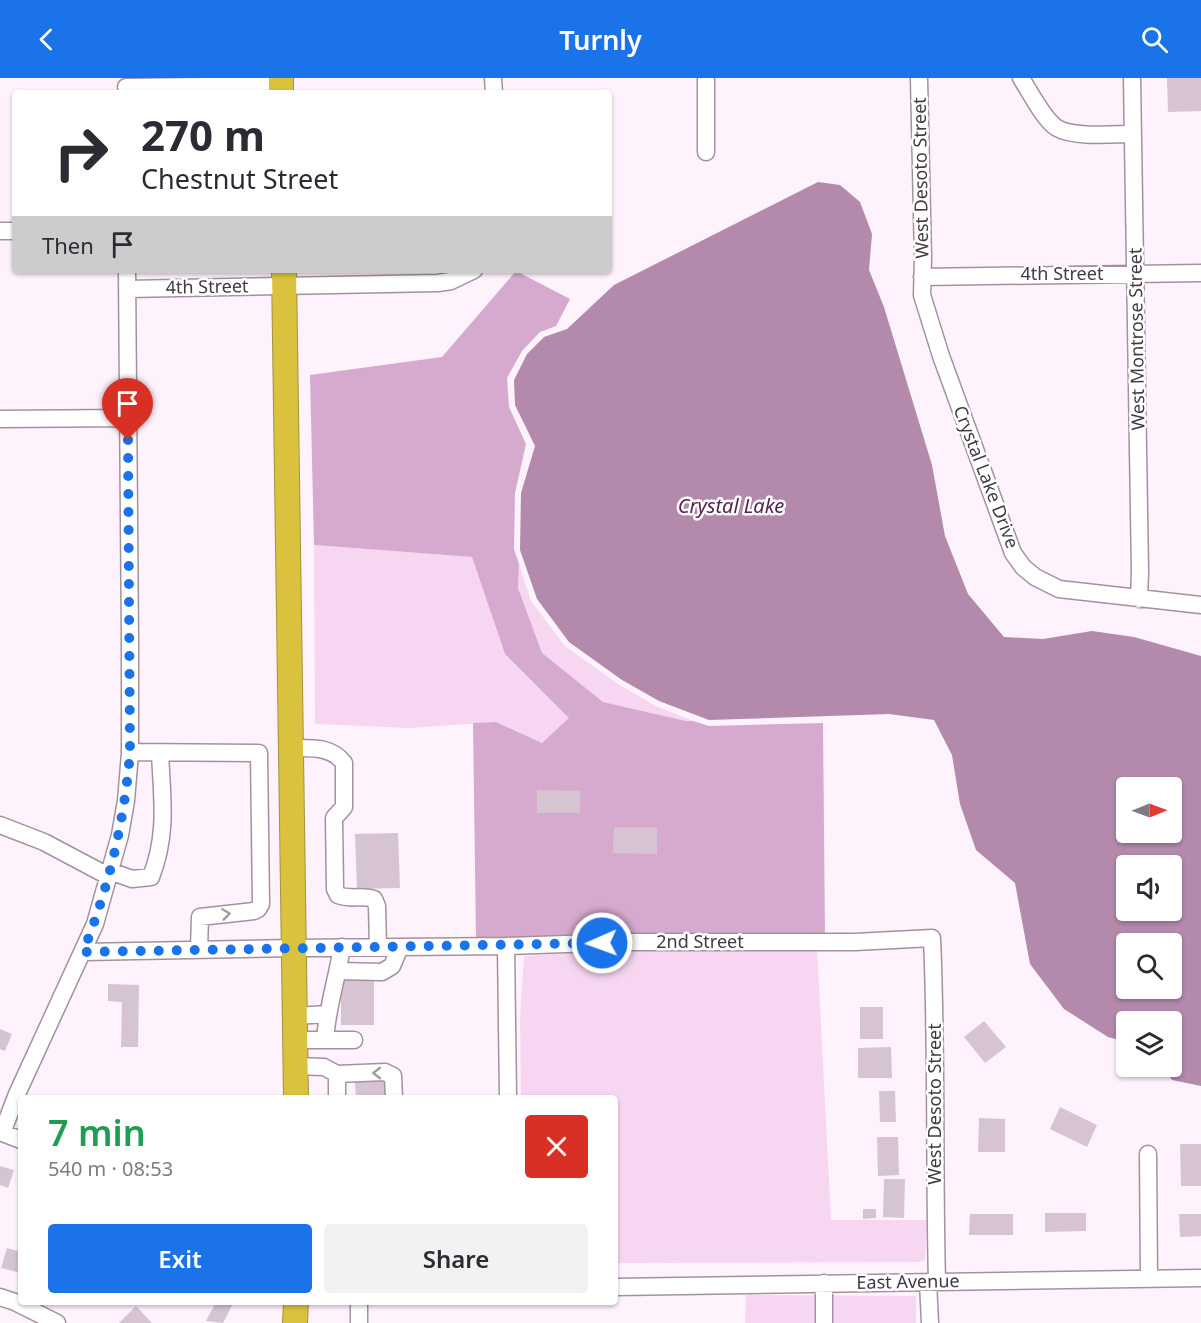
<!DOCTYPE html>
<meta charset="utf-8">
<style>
:root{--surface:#fff;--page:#f2f2f3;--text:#2b2b33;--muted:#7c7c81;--accent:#1a73e8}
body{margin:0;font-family:"Noto Sans",sans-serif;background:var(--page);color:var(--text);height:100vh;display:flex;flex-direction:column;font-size:22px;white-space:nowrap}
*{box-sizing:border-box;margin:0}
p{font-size:20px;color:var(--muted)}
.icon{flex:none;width:33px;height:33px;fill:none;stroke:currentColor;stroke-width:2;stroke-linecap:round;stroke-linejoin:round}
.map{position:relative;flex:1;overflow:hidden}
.drawer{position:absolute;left:18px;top:1017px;width:600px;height:210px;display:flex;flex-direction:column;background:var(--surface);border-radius:6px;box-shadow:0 2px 4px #0004}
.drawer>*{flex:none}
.hud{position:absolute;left:12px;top:12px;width:600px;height:183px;border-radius:6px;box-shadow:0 2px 4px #0004;background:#fff;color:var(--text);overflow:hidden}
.needle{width:39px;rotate:89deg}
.controls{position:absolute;left:1116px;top:699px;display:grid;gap:12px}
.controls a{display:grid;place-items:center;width:66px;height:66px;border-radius:6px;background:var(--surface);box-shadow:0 2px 4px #0004;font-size:30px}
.pin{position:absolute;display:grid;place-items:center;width:51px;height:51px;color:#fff;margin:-62px -26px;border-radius:50% 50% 50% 0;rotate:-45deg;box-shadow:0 0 6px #0007}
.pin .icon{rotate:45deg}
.me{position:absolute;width:66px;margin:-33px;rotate:268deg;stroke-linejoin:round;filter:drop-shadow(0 0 4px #0008)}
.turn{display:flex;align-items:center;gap:21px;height:126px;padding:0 30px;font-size:27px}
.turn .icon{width:78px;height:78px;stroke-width:2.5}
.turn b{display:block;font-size:42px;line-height:51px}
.then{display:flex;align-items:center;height:57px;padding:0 30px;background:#0003;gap:12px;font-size:22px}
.round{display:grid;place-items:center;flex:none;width:63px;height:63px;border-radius:6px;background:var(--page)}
.head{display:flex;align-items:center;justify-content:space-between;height:102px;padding:0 30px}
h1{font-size:36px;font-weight:600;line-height:45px;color:#1e9e55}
.primary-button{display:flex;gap:12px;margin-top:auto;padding:12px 30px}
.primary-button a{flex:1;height:69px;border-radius:6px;background:var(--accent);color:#fff;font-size:24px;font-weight:600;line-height:69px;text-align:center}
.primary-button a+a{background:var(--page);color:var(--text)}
header{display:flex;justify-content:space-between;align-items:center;height:78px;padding:0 30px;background:var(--accent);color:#fff;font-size:27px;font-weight:600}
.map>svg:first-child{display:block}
</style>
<header><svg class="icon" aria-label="back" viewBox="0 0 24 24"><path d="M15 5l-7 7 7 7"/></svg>Turnly<svg class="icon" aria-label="search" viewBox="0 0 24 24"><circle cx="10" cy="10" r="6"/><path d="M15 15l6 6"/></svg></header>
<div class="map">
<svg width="1201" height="1245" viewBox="0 0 1201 1245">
<rect width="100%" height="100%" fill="#fef2fc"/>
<path fill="#f6d6f0" d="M314 467 472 479 505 576 570 640 542 665 496 644 409 650 315 646Z
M519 486 531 523 565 568 618 606 656 628 693 643H686L603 624 542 576 518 510Z
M817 870 831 1142H927L925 1182 919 1184 615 1185V1020H521L520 939 524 878 625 871Z
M746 1217 916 1218V1245H745Z"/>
<path fill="#d6aace" d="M516 193 570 221 556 248 540 254 522 273 507 300 509 329 526 366 515 415 514 471 519 486 518 510 542 575 603 624 686 643H693L709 648 823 645 825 857 476 862 473 645 496 644 542 665 569 640 505 576 472 479 314 467 310 297 442 279Z"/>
<path fill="#b389ac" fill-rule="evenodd" d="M818 104 840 107 860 124 872 156 869 192 884 229 932 387 945 458 968 516 1004 559 1043 561 1092 553 1134 559 1201 578V1008L1172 1002 1163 989 1172 988V944H1126V964L1108 959 1064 931 1030 886 1015 805 976 772 960 726 952 677 934 642 889 636 709 642 659 623 622 602 569 564 537 521 520 472 521 415 535 368 515 327 514 302 527 276 544 259 567 251 614 207ZM1126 710H1172V754H1126ZM1126 788H1172V832H1126ZM1126 866H1172V910H1126Z"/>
<path fill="#d7c4d3" d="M1167 0H1201V33L1168 34Z
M537 712 580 713V735H537Z
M614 749H657V776L613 775Z
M398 755 400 810 357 811 355 756Z
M341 901H374V947H341Z
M108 906 139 907 138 969H121L122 924 108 923Z
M860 929H883V961H860Z
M984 943 1006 969 985 985 964 959Z
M0 951 12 956 5 973 0 971Z
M891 969 892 1000H858V970Z
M385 1003 386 1020H356L355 1004Z
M879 1013H895L896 1044H880Z
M1060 1029 1097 1047 1087 1069 1050 1051Z
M979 1040 1005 1041V1074H978Z
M877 1059H898L899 1097 878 1098Z
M1180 1066H1201V1108H1181Z
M0 1088 14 1092 8 1110 0 1107Z
M884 1101H905L904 1140 883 1139Z
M863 1131H876V1140L863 1141Z
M1045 1135H1086V1153L1045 1154Z
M970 1136H1013V1157H969Z
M1179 1136H1201V1158L1180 1159Z
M7 1170 21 1174V1195L1 1190Z
M216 1224H234L223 1245 206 1243Z
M136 1228 152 1245H119Z"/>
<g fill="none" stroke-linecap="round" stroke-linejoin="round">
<g stroke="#a491a0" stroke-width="19">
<path id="minor" d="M493 0 494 15
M706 0V74
M919 0 923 181 922 217 941 278 1013 475 1023 489 1035 499 1059 511 1201 527
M1021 0C1030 14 1044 42 1057 50 1074 60 1114 56 1133 56
M1132 0 1140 494 1139 521
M126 9 281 7
M0 153H15
M922 199 1201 195
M127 211 438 205 451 203 474 192
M0 341 128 340
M291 670C311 670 331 668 344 685V729L334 740 335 811 338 817C350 822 362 817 374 821L377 828 378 869
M130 674 259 675 261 826 258 831 254 833 200 839 199 872
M0 747 44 764 108 798
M110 793 132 801 151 799C168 756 162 719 160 675
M506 868 508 1020
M83 874 294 870 506 868 625 864H855L932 860C937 974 934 1089 937 1204
M338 893 382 894 392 888 400 869
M295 938 327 936
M295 962H354
M325 962C327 930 337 901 342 869
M295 988 324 989 337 996 385 994 393 998 394 1020
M337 996V1020
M0 1054 21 1062
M2 1055 17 1016 95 846 120 757 126 723 130 675V564L127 192
M1148 1076 1149 1201
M928 1204 930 1245
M615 1209 1201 1200
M0 1219 15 1224 57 1245
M359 1224V1245
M824 1245V1205"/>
</g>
<g stroke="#a5923f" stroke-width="26">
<path id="highway" d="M281 0V15
M284 192 296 1020
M295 1245 296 1224"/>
</g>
<use href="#minor" stroke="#fff" stroke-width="16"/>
<use href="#highway" stroke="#dac23e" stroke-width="24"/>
</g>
<defs><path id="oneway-chevron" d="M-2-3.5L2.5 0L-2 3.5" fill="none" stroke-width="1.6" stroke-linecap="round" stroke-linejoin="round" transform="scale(1.5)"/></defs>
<g stroke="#a09ca0">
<use href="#oneway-chevron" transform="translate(226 836) rotate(-8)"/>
<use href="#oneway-chevron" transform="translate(377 995) rotate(180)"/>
</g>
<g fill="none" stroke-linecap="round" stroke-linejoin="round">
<path stroke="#1a73e8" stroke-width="10" stroke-dasharray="0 18" d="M128 362 130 675C124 745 109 809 83 874L602 865"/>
</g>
<g text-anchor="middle" stroke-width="5" stroke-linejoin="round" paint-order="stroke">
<g font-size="18" fill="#423a40" stroke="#fff">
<text transform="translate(921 100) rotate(-91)" y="6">West Desoto Street</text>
<text x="1062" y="202">4th Street</text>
<text transform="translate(207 209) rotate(-1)" y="6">4th Street</text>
<text transform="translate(1137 261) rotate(-91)" y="6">West Montrose Street</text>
<text transform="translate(986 399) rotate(69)" y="6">Crystal Lake Drive</text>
<text x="700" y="870">2nd Street</text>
<text transform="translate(935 1026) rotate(-90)" y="6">West Desoto Street</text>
<text transform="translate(908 1204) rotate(-1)" y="6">East Avenue</text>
</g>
<g font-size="20" font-style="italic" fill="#582351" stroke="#fff">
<text x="731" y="435">Crystal Lake</text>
</g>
</g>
</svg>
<div class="controls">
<a><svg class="needle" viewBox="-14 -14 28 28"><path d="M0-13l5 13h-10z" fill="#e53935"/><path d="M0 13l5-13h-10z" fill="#7c7c81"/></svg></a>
<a><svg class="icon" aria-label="sound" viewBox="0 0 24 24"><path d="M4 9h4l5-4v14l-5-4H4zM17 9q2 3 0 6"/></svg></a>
<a><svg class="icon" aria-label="search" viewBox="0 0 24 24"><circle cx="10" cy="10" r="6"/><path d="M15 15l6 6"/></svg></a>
<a><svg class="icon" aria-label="layers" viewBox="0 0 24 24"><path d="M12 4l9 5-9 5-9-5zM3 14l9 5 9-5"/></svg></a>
</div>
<div class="pin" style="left:128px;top:362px;background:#d93025"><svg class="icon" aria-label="arrive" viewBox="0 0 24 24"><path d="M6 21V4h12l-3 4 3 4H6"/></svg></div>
<svg class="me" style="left:602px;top:865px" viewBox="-20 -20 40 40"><circle r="17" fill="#1a73e8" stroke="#fff" stroke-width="3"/><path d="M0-11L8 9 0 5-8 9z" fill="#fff"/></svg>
<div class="hud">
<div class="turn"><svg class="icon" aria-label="right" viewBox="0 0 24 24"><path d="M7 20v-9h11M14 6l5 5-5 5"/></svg><div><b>270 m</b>Chestnut Street</div></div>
<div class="then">Then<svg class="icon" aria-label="arrive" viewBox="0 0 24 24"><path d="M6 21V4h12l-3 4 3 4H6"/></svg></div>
</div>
<section class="drawer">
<div class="head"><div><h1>7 min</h1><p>540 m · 08:53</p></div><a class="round" style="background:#d93025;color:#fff"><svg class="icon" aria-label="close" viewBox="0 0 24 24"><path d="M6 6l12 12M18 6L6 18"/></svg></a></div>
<div class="primary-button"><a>Exit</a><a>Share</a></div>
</section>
</div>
